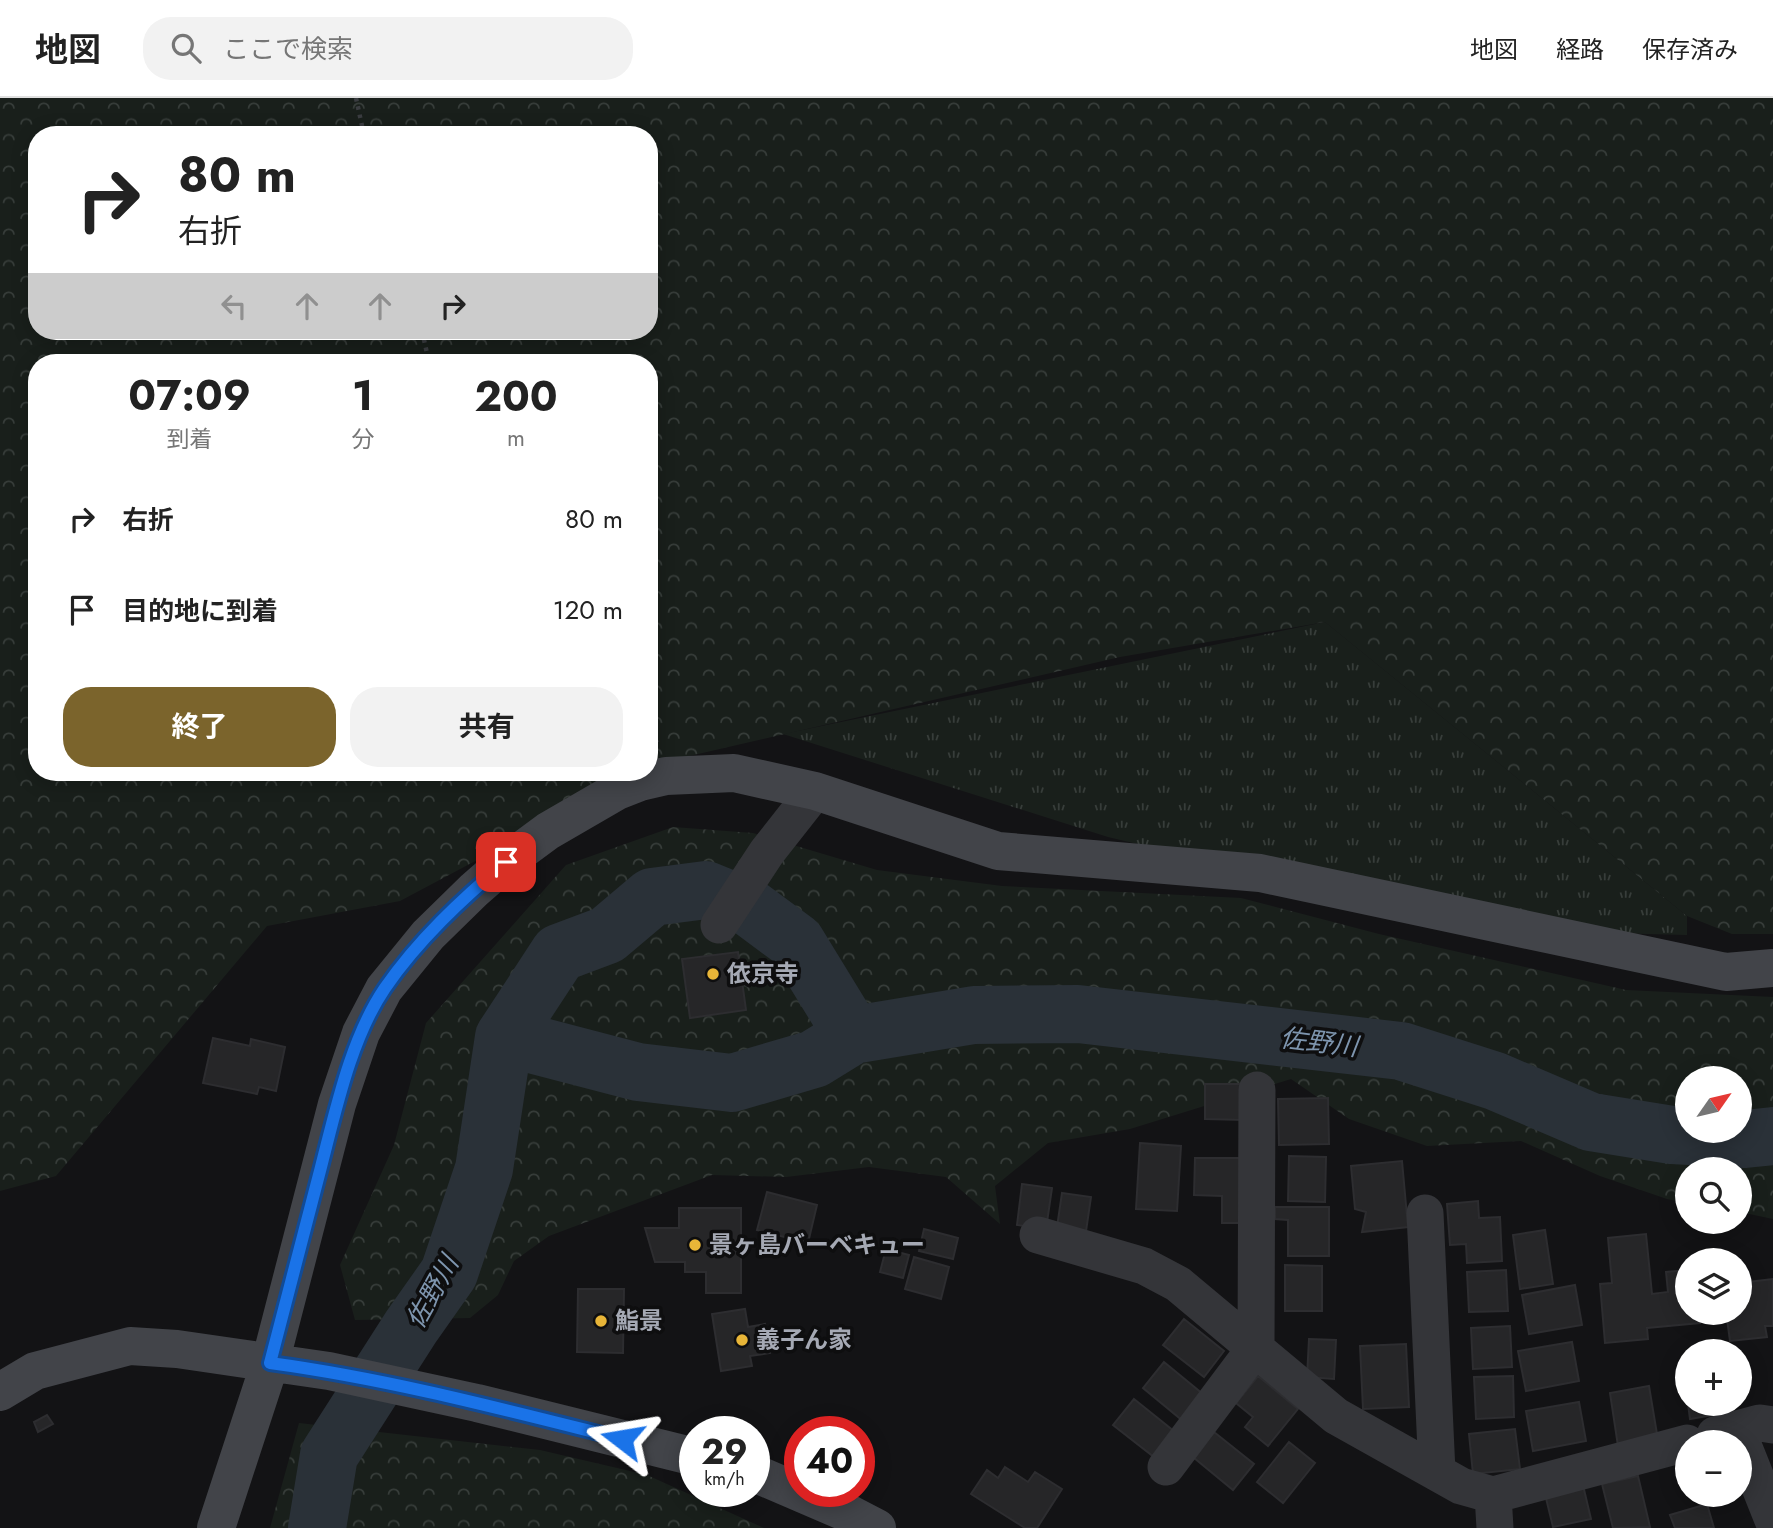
<!DOCTYPE html>
<html lang="ja">
<meta charset="utf-8">
<style>
:root{--surface:#fff;--page:#f2f2f2;--text:#222;--muted:#767676;--line:#e0e0e0;--accent:#7b642c}
body{margin:0;font-family:Jost,"Noto Sans JP",sans-serif;background:var(--page);color:var(--text);height:100vh;display:flex;flex-direction:column;font-size:26px;white-space:nowrap}
*{box-sizing:border-box;margin:0}
p{font-size:23px;color:var(--muted)}
.icon{flex:none;width:38px;height:38px;fill:none;stroke:currentColor;stroke-width:2;stroke-linecap:round;stroke-linejoin:round}
.map{position:relative;flex:1;overflow:hidden}
.side{position:absolute;left:28px;top:256px;width:630px;height:427px;display:flex;flex-direction:column;background:var(--surface);border-radius:28px;box-shadow:0 4px 18px #0003}
.side>*{flex:none}
.banner{position:absolute;left:28px;top:28px;width:630px;height:214px;border-radius:28px;box-shadow:0 4px 18px #0003;background:#fff;color:var(--text);overflow:hidden}
.needle{width:46px;rotate:56deg}
.fabs{position:absolute;left:1675px;top:968px;display:grid;gap:14px}
.fabs a{display:grid;place-items:center;width:77px;height:77px;border-radius:50%;background:var(--surface);box-shadow:0 4px 18px #0003;font-size:35px}
.speed{position:absolute;left:679px;top:1318px;display:flex;gap:14px;font-size:35px;font-weight:700;text-align:center}
.speed>*{display:grid;place-content:center;width:91px;height:91px;border-radius:50%;background:var(--surface);box-shadow:0 4px 18px #0003;line-height:1}
.speed small{font-size:18px;font-weight:400}
.speed .limit{border:10px solid #d22;background:#fff;color:#111}
.pin{position:absolute;display:grid;place-items:center;width:60px;height:60px;color:#fff;margin:-30px;border-radius:14px;box-shadow:0 4px 10px #0006}
.me{position:absolute;width:77px;margin:-38px;rotate:284deg;stroke-linejoin:round;filter:drop-shadow(0 0 5px #0008)}
.turn{display:flex;align-items:center;gap:24px;height:147px;padding:0 35px;font-size:32px}
.turn .icon{width:91px;height:91px;stroke-width:2.5}
.turn b{display:block;font-size:49px;line-height:60px}
.lanes{display:flex;align-items:center;height:66px;padding:0 35px;background:#0003;justify-content:center;gap:35px;direction:ltr}
.lanes .off{opacity:.35}
.eta{display:flex;justify-content:space-evenly;align-items:center;height:119px;text-align:center}
.eta b{font-size:42px;font-weight:700;line-height:49px}
.button{display:flex;gap:14px;margin-top:auto;padding:14px 35px}
.button a{flex:1;height:80px;border-radius:28px;background:var(--accent);color:#fff;font-size:28px;font-weight:700;line-height:80px;text-align:center}
.button a+a{background:var(--page);color:var(--text)}
ul{padding:0;list-style:none}
li{display:flex;align-items:center;gap:21px;height:91px;padding:0 35px}
li div{flex:1}
li b{display:block;font-size:26px}
li em{font-style:normal}
header{display:flex;align-items:center;gap:42px;box-sizing:border-box;height:98px;padding:0 35px;background:var(--surface);border-bottom:2px solid var(--line)}
header strong{font-size:33px}
nav{display:flex;gap:38px;margin-inline-start:auto;font-size:24px}
.search{width:490px;height:63px;background:var(--page);display:flex;align-items:center;gap:18px;box-sizing:border-box;padding:0 24px;border-radius:28px;color:var(--muted);font-size:26px}
.map>svg:first-child{display:block}
</style>
<header>
<strong>地図</strong>
<div class="search"><svg class="icon" aria-label="search" viewBox="0 0 24 24"><circle cx="10" cy="10" r="6"/><path d="M15 15l6 6"/></svg>ここで検索</div>
<nav><a>地図</a><a>経路</a><a>保存済み</a></nav>
</header>
<div class="map">
<svg width="1773" height="1430" viewBox="0 0 1773 1430">
<defs>
<pattern id="grass-tufts" width="24" height="20" patternUnits="userSpaceOnUse" patternTransform="scale(1.75)"><rect width="24" height="20" fill="#191f1b"/><path d="M3 7l-1-3M5 7V3M7 7l1-3M15 17l-1-3M17 17v-4M19 17l1-3" fill="none" stroke="#373d3a"/></pattern>
<pattern id="forest-crowns" width="20" height="18" patternUnits="userSpaceOnUse" patternTransform="scale(1.75)"><rect width="20" height="18" fill="#191f1b"/><path d="M2 6a3 3 0 1 1 6 0M12 15a3 3 0 1 1 6 0" fill="none" stroke="#373d3a"/></pattern>
</defs>
<rect width="100%" height="100%" fill="#131315"/>
<path fill="url(#grass-tufts)" d="M1325 524 1687 818V837L1532 833 1260 775 1108 739 783 636Z"/>
<path fill="url(#forest-crowns)" fill-rule="evenodd" d="M0 0H1773V836H1732L1687 818 1325 524 1120 559 659 665 649 670V264H37V674H643L400 803 267 828 56 1078 0 1093ZM37 37H649V233H37Z
M673 729 753 735 877 772 1002 788 1241 800 1379 836 1626 892 1773 899V1121L1740 1114V1071H1687V1105L1667 1101 1600 1078 1521 1043 1427 1048 1349 1021 1291 981 1130 1031 1048 1045 995 1088 1000 1126 946 1079 869 1069 786 1079 712 1077 549 1138 514 1163 498 1197 470 1220 355 1222 340 1167 394 1047 426 925 566 767ZM1687 980H1740V1032H1687Z
M299 1325 540 1352 647 1377 764 1430H270Z"/>
<g fill="none" stroke-linecap="round" stroke-linejoin="round">
<path stroke="#2a3138" stroke-width="58" d="M504 939 638 974 732 985 814 961 853 937 974 917 1078 916 1401 953 1495 983 1591 1024 1672 1037 1745 1041 1773 1038
M317 1430 329 1357 411 1229 449 1175 484 1071 504 939 559 855 607 837 652 799 706 792 750 810 796 844 853 937"/>
</g>
<path fill="#262628" stroke="#2d2d30" stroke-width="2" d="M738 854 746 912 690 920 682 861Z
M213 940 250 948 251 941 285 949 276 993 259 989 257 996 203 985Z
M1205 986H1245V1022L1205 1021Z
M1328 1000 1329 1046 1279 1047 1278 1001Z
M1140 1045 1181 1048 1177 1113 1136 1111Z
M1289 1058 1326 1059 1325 1104 1288 1103Z
M1195 1060H1242L1241 1125H1222V1098L1194 1097Z
M1402 1063 1408 1129 1362 1134 1366 1114 1355 1111 1351 1068Z
M1022 1086 1052 1090 1046 1131 1017 1127Z
M767 1094 817 1107 808 1145 757 1132Z
M1062 1095 1091 1099 1085 1140 1056 1136Z
M1478 1103 1479 1120 1500 1119 1502 1163 1467 1165 1466 1146 1450 1147 1447 1106Z
M1275 1109H1329V1158H1288V1122L1275 1121Z
M679 1110H741V1195H706V1174H685V1164H655L645 1130H679Z
M924 1131 958 1140 953 1161 919 1153Z
M1545 1132 1553 1186 1520 1191 1513 1137Z
M1646 1136 1652 1196 1668 1194 1666 1174 1687 1172V1214H1699L1700 1225 1647 1230 1648 1241 1605 1245 1600 1186 1612 1185 1608 1140Z
M886 1151 909 1157 903 1180 880 1174Z
M914 1159 949 1169 941 1201 905 1191Z
M1285 1167 1322 1168V1213H1285Z
M1506 1172 1508 1213 1469 1214 1467 1174Z
M1773 1181V1228H1765L1767 1239 1730 1243 1726 1214H1740V1185Z
M1575 1187 1582 1227 1529 1236 1522 1197Z
M578 1191H624L623 1255 577 1254Z
M745 1211 748 1229 765 1226 770 1255 750 1258 752 1268 721 1273 712 1216Z
M1184 1221 1224 1253 1204 1279 1163 1247Z
M1510 1228 1512 1269 1473 1271 1471 1230Z
M1309 1241 1336 1242 1334 1281 1307 1279Z
M1572 1244 1579 1283 1526 1293 1518 1253Z
M1406 1246 1409 1309 1363 1311 1360 1248Z
M1164 1264 1204 1297 1183 1323 1143 1290Z
M1687 1266V1301L1681 1267Z
M1258 1278 1298 1311 1268 1348 1245 1329 1253 1319 1236 1305Z
M1513 1278 1514 1319 1476 1321 1474 1279Z
M1649 1288 1658 1342 1618 1348 1610 1295Z
M1134 1301 1175 1334 1154 1359 1113 1327Z
M1579 1304 1586 1343 1533 1353 1526 1313Z
M1688 1306H1728L1730 1314 1690 1321Z
M47 1317 53 1326 38 1334 34 1324Z
M1515 1331 1520 1371 1473 1376 1469 1336Z
M1214 1334 1254 1366 1233 1392 1193 1359Z
M1289 1344 1315 1365 1283 1405 1257 1384Z
M1005 1369 1028 1384 1035 1374 1062 1391 1037 1430H1025L971 1396 987 1372 998 1380Z
M1638 1378 1650 1429 1613 1430 1602 1386Z
M1582 1383 1591 1421 1553 1429 1544 1392Z
M1707 1406 1714 1430H1675L1670 1417Z"/>
<g fill="none" stroke-linecap="round" stroke-linejoin="round">
<path stroke="#3a3c40" stroke-width="4.5" stroke-dasharray="3.5 5" stroke-linecap="butt" d="M356 0 364 37
M422 233 429 264
M649 610 657 644"/>
<path stroke="#343539" stroke-width="37" d="M719 827 767 754 815 693
M1425 1115 1437 1374
M1038 1137 1144 1168 1178 1186 1336 1318 1461 1388 1493 1397 1687 1345
M1737 1332 1773 1422
M1715 1337 1760 1325 1773 1327
M1166 1369 1256 1249 1257 992
M1493 1397 1495 1430"/>
<path stroke="#424449" stroke-width="38" d="M0 1294 35 1273 130 1248 177 1251 329 1273 477 1305 695 1359
M754 1375 852 1417 877 1430
M216 1430 270 1265 337 1006 361 935 384 891 428 837 474 792 506 764 548 733 617 693 640 684 666 678 734 675 815 693 998 753 1260 775 1726 874 1773 870"/>
</g>
<g fill="none" stroke-linecap="round" stroke-linejoin="round">
<g stroke="#114b97" stroke-width="18">
<path id="route" d="M506 764C462 801 418 842 385 890 351 940 336 1011 321 1069 304 1135 287 1200 270 1265 389 1281 506 1312 622 1341"/>
</g>
<use href="#route" stroke="#1a73e8" stroke-width="12"/>
</g>
<g fill="#e8b538" stroke="#0e0e0f" stroke-width="2.5">
<circle cx="713" cy="876" r="7"/>
<circle cx="695" cy="1147" r="7"/>
<circle cx="601" cy="1223" r="7"/>
<circle cx="742" cy="1242" r="7"/>
</g>
<g text-anchor="middle" stroke-width="7" stroke-linejoin="round" paint-order="stroke">
<g font-size="24" font-weight="bold" fill="#a5a9b4" stroke="#0e0e0f" text-anchor="start">
<text x="727" y="884">依京寺</text>
<text x="709" y="1155">景ヶ島バーベキュー</text>
<text x="615" y="1231">鮨景</text>
<text x="756" y="1250">義子ん家</text>
</g>
<g font-size="26" font-style="italic" fill="#7e95ae" stroke="#0e0e0f">
<text transform="translate(1319 944) rotate(7)" y="9">佐野川</text>
<text transform="translate(432 1194) rotate(-61)" y="9">佐野川</text>
</g>
</g>
</svg>
<div class="fabs">
<a><svg class="needle" viewBox="-14 -14 28 28"><path d="M0-13l5 13h-10z" fill="#e53935"/><path d="M0 13l5-13h-10z" fill="#767676"/></svg></a>
<a><svg class="icon" aria-label="search" viewBox="0 0 24 24"><circle cx="10" cy="10" r="6"/><path d="M15 15l6 6"/></svg></a>
<a><svg class="icon" aria-label="layers" viewBox="0 0 24 24"><path d="M12 4l9 5-9 5-9-5zM3 14l9 5 9-5"/></svg></a>
<a>+</a>
<a>−</a>
</div>
<div class="speed"><div>29<small>km/h</small></div><div class="limit">40</div></div>
<div class="pin" style="left:506px;top:764px;background:#d93025"><svg class="icon" aria-label="arrive" viewBox="0 0 24 24"><path d="M6 21V4h12l-3 4 3 4H6"/></svg></div>
<svg class="me" style="left:622px;top:1341px" viewBox="-20 -20 40 40"><path d="M0-17L14 15 0 8-14 15z" fill="#1a73e8" stroke="#fff" stroke-width="4"/></svg>
<div class="banner">
<div class="turn"><svg class="icon" aria-label="right" viewBox="0 0 24 24"><path d="M7 20v-9h11M14 6l5 5-5 5"/></svg><div><b>80 m</b>右折</div></div>
<div class="lanes"><svg class="icon off" aria-label="left" viewBox="0 0 24 24"><path d="M17 20v-9H6M10 6l-5 5 5 5"/></svg><svg class="icon off" aria-label="ahead" viewBox="0 0 24 24"><path d="M12 20V5M6 11l6-6 6 6"/></svg><svg class="icon off" aria-label="ahead" viewBox="0 0 24 24"><path d="M12 20V5M6 11l6-6 6 6"/></svg><svg class="icon" aria-label="right" viewBox="0 0 24 24"><path d="M7 20v-9h11M14 6l5 5-5 5"/></svg></div>
</div>
<section class="side">
<div class="eta">
<div><b>07:09</b><p>到着</p></div>
<div><b>1</b><p>分</p></div>
<div><b>200</b><p>m</p></div>
</div>
<ul>
<li><svg class="icon" aria-label="right" viewBox="0 0 24 24"><path d="M7 20v-9h11M14 6l5 5-5 5"/></svg><div><b>右折</b></div><em>80 m</em></li>
<li><svg class="icon" aria-label="arrive" viewBox="0 0 24 24"><path d="M6 21V4h12l-3 4 3 4H6"/></svg><div><b>目的地に到着</b></div><em>120 m</em></li>
</ul>
<div class="button"><a>終了</a><a>共有</a></div>
</section>
</div>
